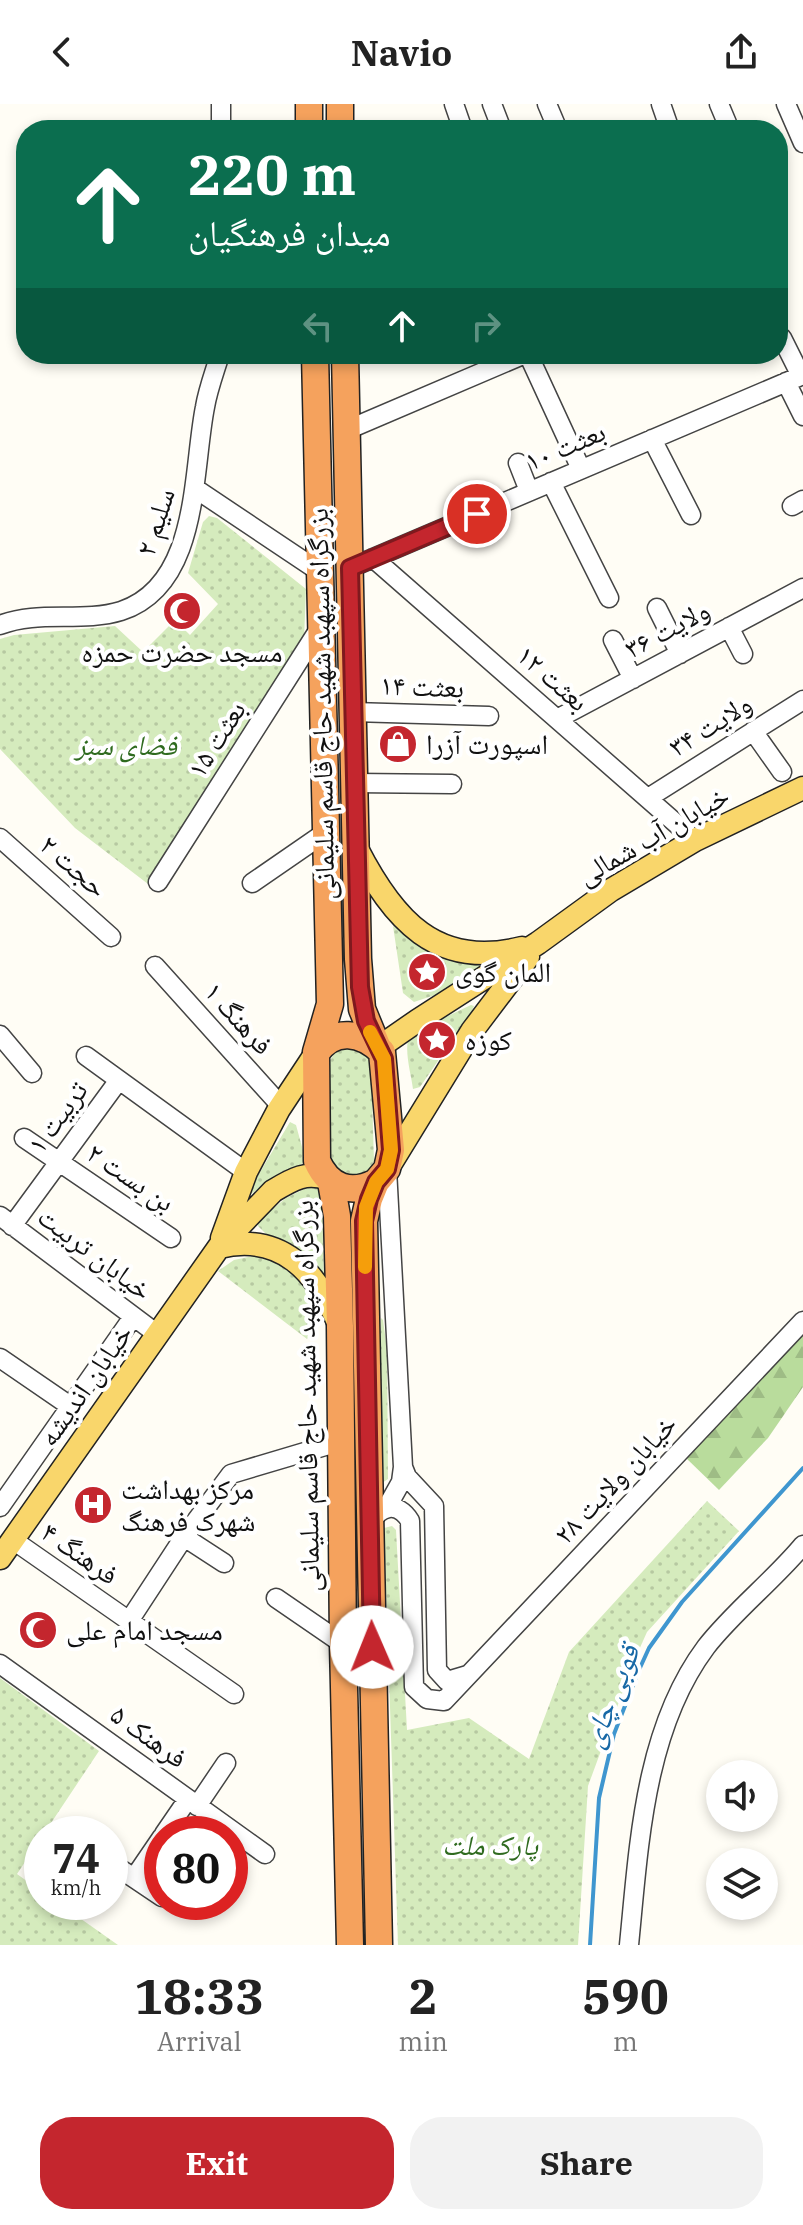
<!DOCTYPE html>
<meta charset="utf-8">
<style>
:root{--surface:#fff;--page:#f2f2f2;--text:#222;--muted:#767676;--accent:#c4262e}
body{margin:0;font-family:"IBM Plex Serif","Noto Naskh Arabic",serif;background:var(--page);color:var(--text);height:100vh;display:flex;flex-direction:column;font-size:30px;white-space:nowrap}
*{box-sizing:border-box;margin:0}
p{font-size:26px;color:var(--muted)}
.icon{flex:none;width:44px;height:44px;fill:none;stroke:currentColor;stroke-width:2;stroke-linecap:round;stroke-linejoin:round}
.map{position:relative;height:1841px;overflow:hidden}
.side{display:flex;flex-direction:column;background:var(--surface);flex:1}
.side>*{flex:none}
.top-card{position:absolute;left:16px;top:16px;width:772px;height:244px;border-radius:32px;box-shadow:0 4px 12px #0003;background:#0b6e4f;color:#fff;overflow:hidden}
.fabs{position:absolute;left:706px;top:1656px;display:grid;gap:16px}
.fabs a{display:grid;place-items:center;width:72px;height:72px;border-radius:50%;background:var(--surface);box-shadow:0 4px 12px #0003;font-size:40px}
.speed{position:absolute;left:24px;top:1712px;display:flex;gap:16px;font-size:40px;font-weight:700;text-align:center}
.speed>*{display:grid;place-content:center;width:104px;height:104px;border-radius:50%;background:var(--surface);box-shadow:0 4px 12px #0003;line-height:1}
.speed small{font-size:20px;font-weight:400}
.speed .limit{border:12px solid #d22;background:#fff;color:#111}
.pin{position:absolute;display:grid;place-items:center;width:68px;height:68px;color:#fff;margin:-34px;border:4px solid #fff;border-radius:50%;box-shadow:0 2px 8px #0007}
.me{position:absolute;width:88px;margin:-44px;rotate:359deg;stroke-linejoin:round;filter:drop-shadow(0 0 6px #0008)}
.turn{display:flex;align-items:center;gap:28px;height:168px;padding:0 40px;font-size:36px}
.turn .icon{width:104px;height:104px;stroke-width:2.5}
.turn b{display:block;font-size:56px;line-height:68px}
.lanes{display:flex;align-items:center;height:76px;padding:0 40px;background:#0003;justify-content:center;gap:40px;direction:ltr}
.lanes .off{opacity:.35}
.eta{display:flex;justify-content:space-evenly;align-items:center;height:136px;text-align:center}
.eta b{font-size:48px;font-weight:700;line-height:56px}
.primary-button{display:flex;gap:16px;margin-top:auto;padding:16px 40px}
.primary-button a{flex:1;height:92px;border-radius:32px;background:var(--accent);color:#fff;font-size:32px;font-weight:700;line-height:92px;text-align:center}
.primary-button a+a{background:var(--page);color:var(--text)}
header{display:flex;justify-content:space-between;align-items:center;height:104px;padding:0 40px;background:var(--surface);font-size:36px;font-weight:700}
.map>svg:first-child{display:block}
</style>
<header><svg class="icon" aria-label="back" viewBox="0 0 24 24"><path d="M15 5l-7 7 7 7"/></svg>Navio<svg class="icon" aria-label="share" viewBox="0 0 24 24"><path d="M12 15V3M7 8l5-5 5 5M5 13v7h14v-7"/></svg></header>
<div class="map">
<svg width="803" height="1841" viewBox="0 0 803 1841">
<defs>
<pattern id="green-dots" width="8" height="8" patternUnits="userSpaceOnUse" patternTransform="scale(2)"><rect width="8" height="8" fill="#d5ebbd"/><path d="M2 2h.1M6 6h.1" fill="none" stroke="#b6c8a1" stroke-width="1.8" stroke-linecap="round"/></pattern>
<pattern id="forest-firs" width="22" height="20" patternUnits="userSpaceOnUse" patternTransform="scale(2)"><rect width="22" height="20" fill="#b9dc9c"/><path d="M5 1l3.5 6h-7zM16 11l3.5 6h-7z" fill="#9ebc85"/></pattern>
</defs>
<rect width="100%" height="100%" fill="#fffdf5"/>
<path fill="url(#green-dots)" d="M209 412 217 414 306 485 304 536 148 780 75 724 0 645V535L14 531 115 522 143 548 175 516 190 531 218 500 188 469 203 418Z
M393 822 431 851 483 860V863L441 889 414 898 403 889Z
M471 901 474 902 471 909 420 983 413 985C411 969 403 944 410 930Z
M342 944C355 944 365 946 371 959L374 1057C363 1081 344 1075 331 1057L328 960 335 948Z
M290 1018 296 1021 305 1054 303 1059 249 1091 248 1088Z
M308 1083 320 1084 322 1087 324 1174 302 1149 266 1130 258 1122V1117L286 1094Z
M253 1152C296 1153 330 1193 307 1235L218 1167 234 1156Z
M381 1214 383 1216 387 1245 388 1375 379 1381Z
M707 1397 739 1427 647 1528 634 1557 588 1682 578 1841H398L384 1424 392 1422 396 1426 407 1626 469 1614 529 1655 569 1548Z
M0 1574 99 1647 17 1770 42 1788V1798H57L118 1841H0Z"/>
<path fill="url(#forest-firs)" d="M803 1229V1283L768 1334 719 1386 686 1354Z"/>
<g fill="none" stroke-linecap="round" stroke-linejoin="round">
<path stroke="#3f96cf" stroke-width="4" d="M590 1841 599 1694 614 1630 639 1566 649 1544 682 1498 803 1364"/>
<g stroke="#444" stroke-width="21">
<path id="minor" d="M221 0V26
M454 0 463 26
M492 0 502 26
M547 0 558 26
M661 0 670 26
M719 0 727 19
M786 0 803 39
M782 234 801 272
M528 250 581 365
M786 278 803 312
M347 326 525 250
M652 335 691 411
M518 359 529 387
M551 378 609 494
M196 385 320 468
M792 402 803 396
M373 454 695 736
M350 464 803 271
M657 504 680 550
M0 521C38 506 82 519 121 507 200 481 192 368 205 303 208 285 215 267 220 250
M729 523 743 550
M613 536 633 575
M353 608 489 612
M557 615 803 484
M753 627 782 668
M354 679 452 680
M648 694 803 596
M0 734 111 833
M158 778 321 522
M252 779 326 728
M155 862 281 1002
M0 931 32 969
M86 952 246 1068
M24 1034 171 1134
M0 1112 157 1230
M12 1122 119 976
M0 1254 70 1302
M403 1363 407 1373 434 1402 437 1566 447 1577 467 1571
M0 1403 133 1213
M387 1403 401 1378 403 1363 387 1065
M370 1421C379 1401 398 1397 410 1417L414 1583 427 1595 444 1597 803 1217
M184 1433 231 1370 342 1337
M13 1436 234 1590
M276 1494 343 1540
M129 1517 184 1433 224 1459
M0 1560 265 1750
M197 1702 226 1659
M68 1729 70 1730
M164 1730 188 1695
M110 1758 162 1793
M134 1774 162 1733
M629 1841C639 1741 644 1626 706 1543 733 1508 774 1476 803 1441"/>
</g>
<g stroke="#222" stroke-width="25">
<path id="major" d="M357 745C393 815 436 866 522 844
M378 944 417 917 538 839 611 786 695 736 803 684
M388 1064 472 927 528 853
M222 1134 246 1068 279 1005 316 949
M219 1143C282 1128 316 1168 339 1220
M0 1454 219 1143 273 1087C293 1075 306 1067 328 1075"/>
</g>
<g stroke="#222" stroke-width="29">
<path id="highway" d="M309 0V26
M340 0V26
M315 250 330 900 316 948
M345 250 358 855 362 905 378 944
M331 1078 337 1112 340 1222 343 1540 350 1841
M376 1078C351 1091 329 1084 317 1057L316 949C334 923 362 928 382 948L391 1046 387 1065 376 1078 369 1095 364 1117 379 1841"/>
</g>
<use href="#minor" stroke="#fff" stroke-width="18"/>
<use href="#major" stroke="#f9d66b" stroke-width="22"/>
<use href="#highway" stroke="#f5a25d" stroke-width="26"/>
</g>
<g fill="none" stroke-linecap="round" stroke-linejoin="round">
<g stroke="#7f191e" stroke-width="20">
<path id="route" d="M372 1543 364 1117 369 1095 376 1078 387 1065 391 1046 384 955 366 917 360 883 350 464 477 410"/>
</g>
<use href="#route" stroke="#c4262e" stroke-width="14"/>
<path stroke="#f59e0b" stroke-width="14" d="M365 1163 366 1103 376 1078 387 1065 391 1046 384 955 370 928"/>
</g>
<defs>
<g id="mosque-disc" transform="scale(2)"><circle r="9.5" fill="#c4262e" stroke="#fff"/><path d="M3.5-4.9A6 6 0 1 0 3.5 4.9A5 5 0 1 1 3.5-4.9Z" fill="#fff"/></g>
<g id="shop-disc" transform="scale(2)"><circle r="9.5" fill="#c4262e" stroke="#fff"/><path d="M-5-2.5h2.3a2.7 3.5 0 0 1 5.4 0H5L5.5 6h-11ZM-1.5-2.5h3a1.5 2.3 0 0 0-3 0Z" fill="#fff"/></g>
<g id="sight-disc" transform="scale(2)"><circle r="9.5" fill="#c4262e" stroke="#fff"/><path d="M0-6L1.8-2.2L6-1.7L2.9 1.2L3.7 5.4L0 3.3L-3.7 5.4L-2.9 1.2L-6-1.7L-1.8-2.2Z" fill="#fff"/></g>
<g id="hospital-disc" transform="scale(2)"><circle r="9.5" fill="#c4262e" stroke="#fff"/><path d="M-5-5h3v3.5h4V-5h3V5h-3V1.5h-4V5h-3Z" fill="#fff"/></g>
</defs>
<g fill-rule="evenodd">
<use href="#mosque-disc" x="182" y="507"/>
<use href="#shop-disc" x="398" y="640"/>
<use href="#sight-disc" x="427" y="868"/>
<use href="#sight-disc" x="437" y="936"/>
<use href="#hospital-disc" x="93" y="1401"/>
<use href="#mosque-disc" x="38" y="1526"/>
</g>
<g text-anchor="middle" stroke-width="8" stroke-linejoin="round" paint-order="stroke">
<g font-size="28" fill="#111" stroke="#fff">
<text transform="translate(565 342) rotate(-23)" y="10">بعثت ۱۰</text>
<text transform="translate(155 418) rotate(-72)" y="10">سلیم ۲</text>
<text transform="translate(667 525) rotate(-28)" y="10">ولایت ۳۶</text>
<text transform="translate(553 574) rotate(41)" y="10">بعثت ۱۲</text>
<text transform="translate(422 582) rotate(2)" y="10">بعثت ۱۴</text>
<text transform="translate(321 600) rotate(-91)" y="10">بزرگراه سپهبد شهید حاج قاسم سلیمانی</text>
<text transform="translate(710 621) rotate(-32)" y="10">ولایت ۳۴</text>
<text transform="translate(216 635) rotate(-58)" y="10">بعثت ۱۵</text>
<text transform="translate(653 731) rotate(-30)" y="10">خیابان آب شمالی</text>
<text transform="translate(74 762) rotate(41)" y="10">حجت ۲</text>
<text transform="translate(239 914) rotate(48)" y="10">فرهنگ ۱</text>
<text transform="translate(57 1013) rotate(-54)" y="10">تربیت ۱</text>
<text transform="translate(131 1073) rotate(34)" y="10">بن بست ۲</text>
<text transform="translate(95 1149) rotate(37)" y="10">خیابان تربیت</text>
<text transform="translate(85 1281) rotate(-55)" y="10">خیابان اندیشه</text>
<text transform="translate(306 1292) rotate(-91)" y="10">بزرگراه سپهبد شهید حاج قاسم سلیمانی</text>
<text transform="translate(615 1375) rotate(-47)" y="10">خیابان ولایت ۲۸</text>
<text transform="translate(80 1449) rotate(35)" y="10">فرهنگ ۴</text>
<text transform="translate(149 1632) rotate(36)" y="10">فرهنک ۵</text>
</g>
<g font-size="28" fill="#111" stroke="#fff" text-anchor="start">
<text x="182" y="558" text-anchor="middle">مسجد حضرت حمزه</text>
<text x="426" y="650">اسپورت آزرا</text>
<text x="455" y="878">المان گوی</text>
<text x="465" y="946">کوزه</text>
<text x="121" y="1395">مرکز بهداشت<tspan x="121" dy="32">شهرک فرهنگ</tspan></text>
<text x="66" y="1536">مسجد امام علی</text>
</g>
<g font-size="28" font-style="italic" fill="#2f6b1f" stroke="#fff">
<text x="126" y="651">فضای سبز</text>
<text x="490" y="1751">پارک ملت</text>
</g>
<g font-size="30" font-style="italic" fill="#1768a6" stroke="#fff">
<text transform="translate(611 1592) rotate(-68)" y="10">قوبی چای</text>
</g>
</g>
</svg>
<div class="fabs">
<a><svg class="icon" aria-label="sound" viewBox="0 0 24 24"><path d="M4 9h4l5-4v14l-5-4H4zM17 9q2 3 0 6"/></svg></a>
<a><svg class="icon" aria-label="layers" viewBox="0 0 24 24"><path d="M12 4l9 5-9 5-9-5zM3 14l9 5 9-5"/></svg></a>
</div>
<div class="speed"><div>74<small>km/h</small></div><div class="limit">80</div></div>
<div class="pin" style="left:477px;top:410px;background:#d93025"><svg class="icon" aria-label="arrive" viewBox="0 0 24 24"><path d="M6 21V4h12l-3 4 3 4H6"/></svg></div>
<svg class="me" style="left:372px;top:1543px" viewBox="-20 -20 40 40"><circle r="19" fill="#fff"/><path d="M0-13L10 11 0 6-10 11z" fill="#c4262e"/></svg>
<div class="top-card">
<div class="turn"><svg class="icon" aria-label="ahead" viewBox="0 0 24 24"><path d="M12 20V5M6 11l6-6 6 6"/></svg><div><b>220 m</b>میدان فرهنگیان</div></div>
<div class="lanes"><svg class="icon off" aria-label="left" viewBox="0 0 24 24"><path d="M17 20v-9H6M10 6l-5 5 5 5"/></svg><svg class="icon" aria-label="ahead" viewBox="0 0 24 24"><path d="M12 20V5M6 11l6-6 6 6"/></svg><svg class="icon off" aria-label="right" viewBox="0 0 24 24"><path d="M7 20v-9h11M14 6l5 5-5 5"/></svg></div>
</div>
</div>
<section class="side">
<div class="eta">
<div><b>18:33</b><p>Arrival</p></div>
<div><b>2</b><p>min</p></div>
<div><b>590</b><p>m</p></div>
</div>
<div class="primary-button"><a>Exit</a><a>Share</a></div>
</section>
